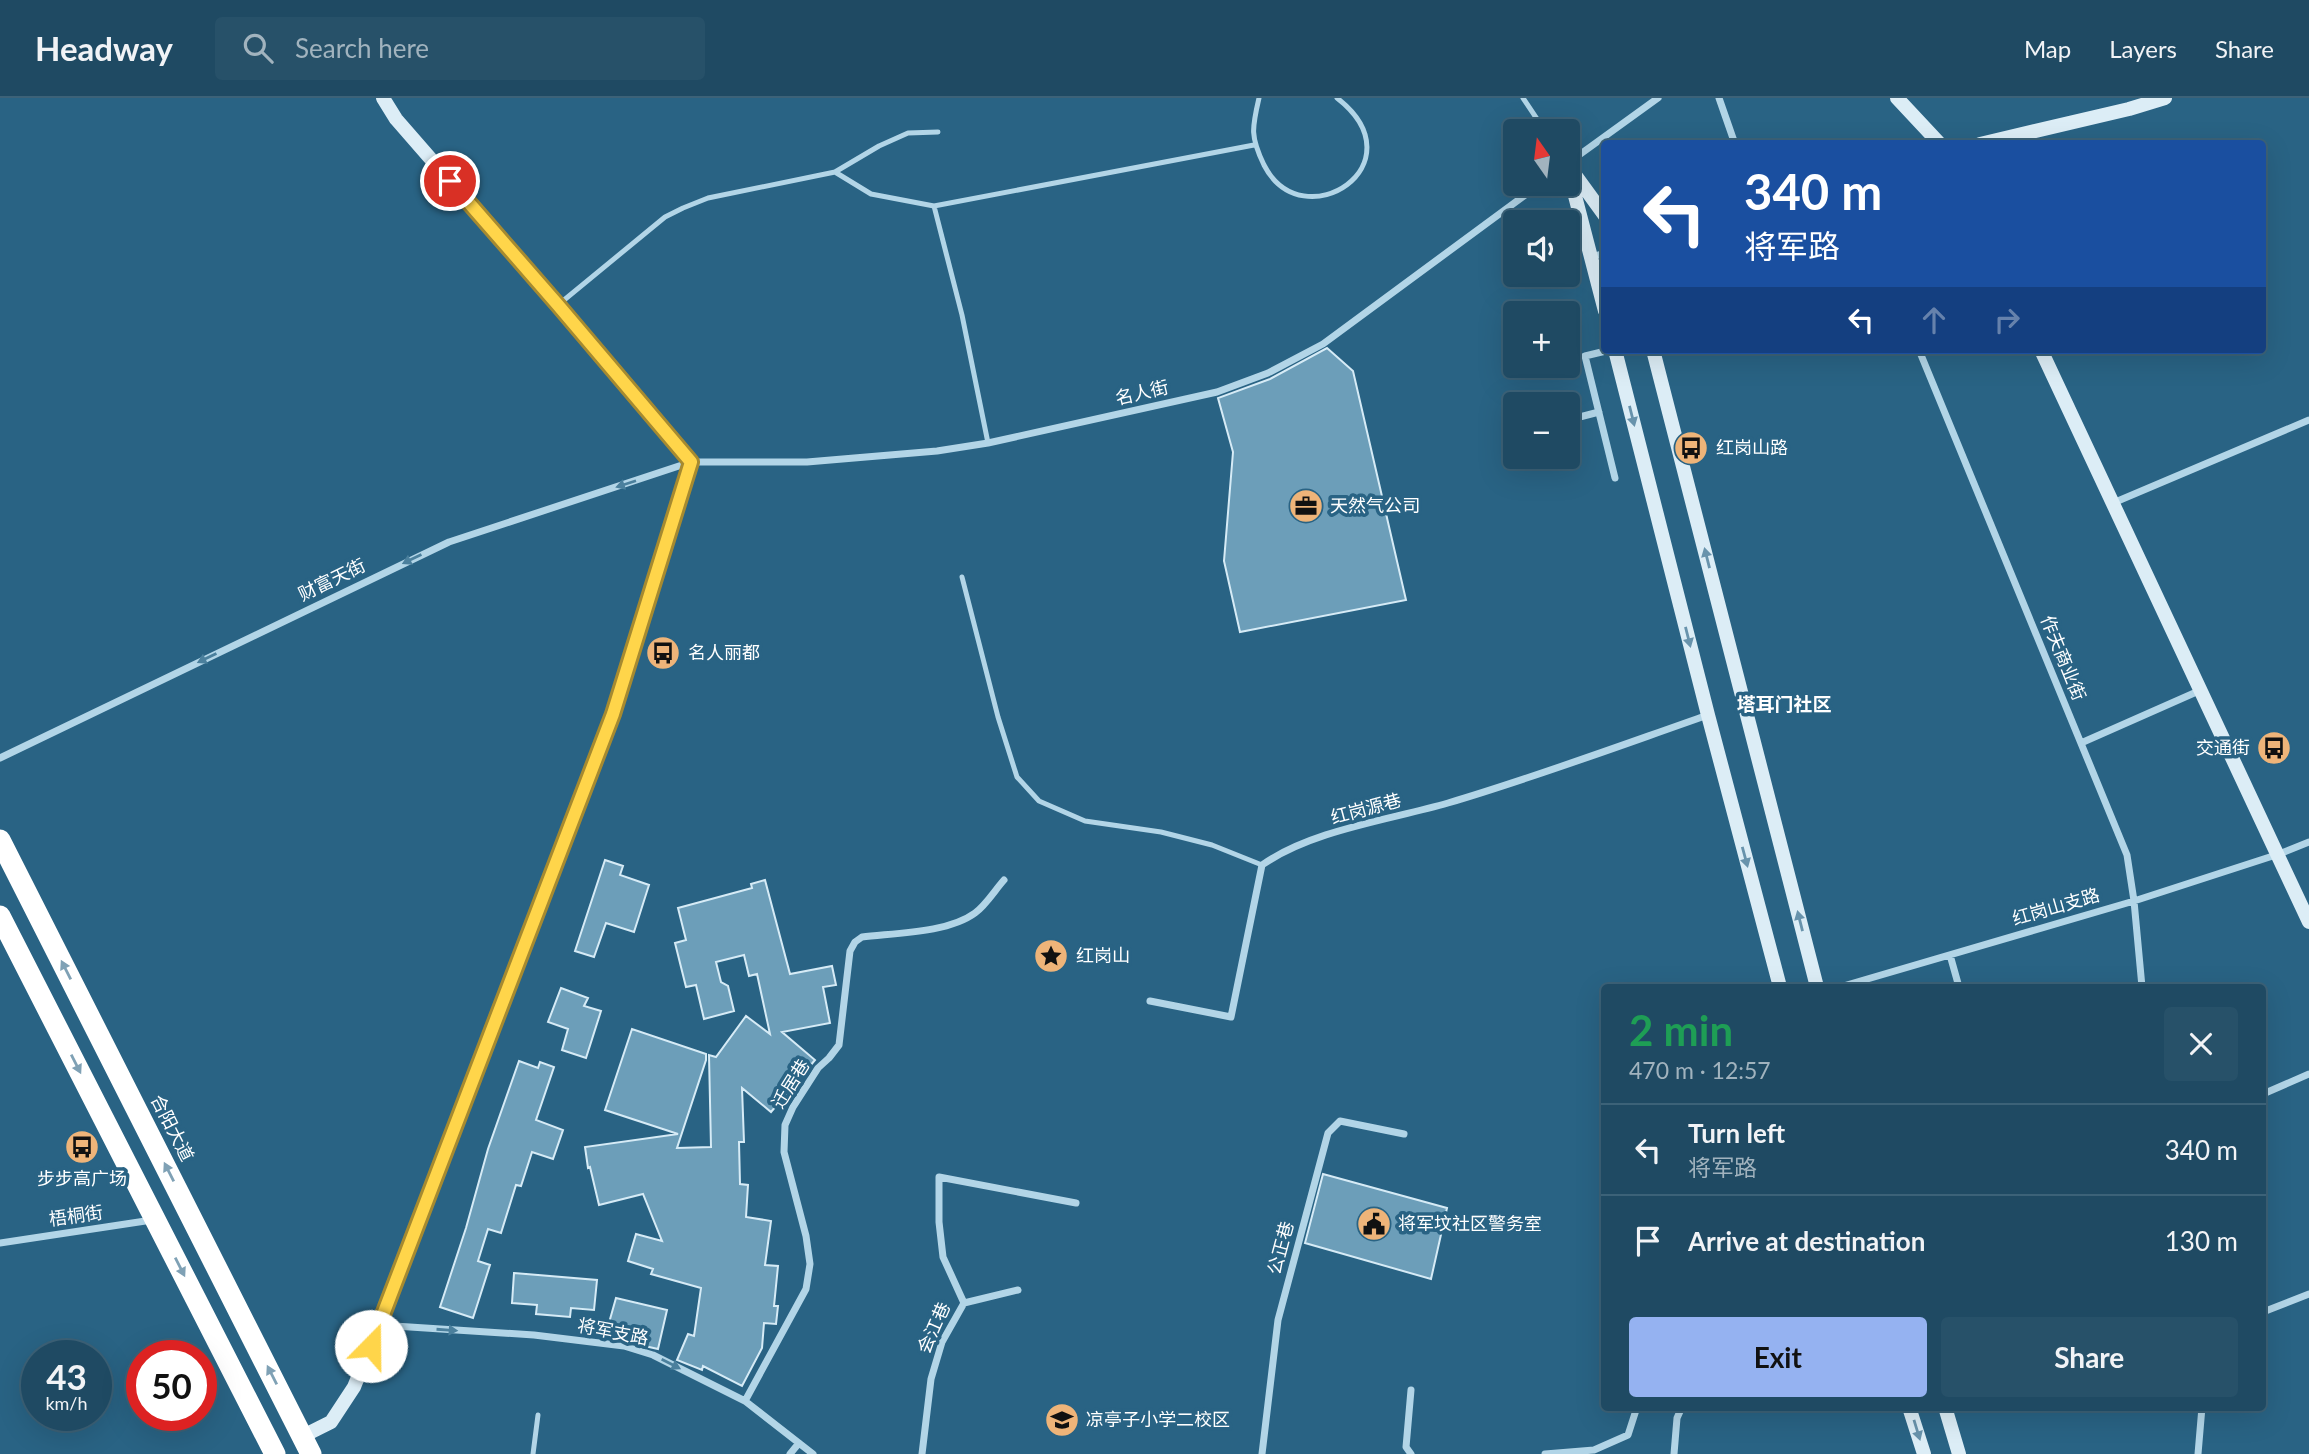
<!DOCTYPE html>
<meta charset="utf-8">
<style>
:root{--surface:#1f4a63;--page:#275169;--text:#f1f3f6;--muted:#a1b3be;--line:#3c6278;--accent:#95b2f1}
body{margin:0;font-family:Lato,"Noto Sans SC",sans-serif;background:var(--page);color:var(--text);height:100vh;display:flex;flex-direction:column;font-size:26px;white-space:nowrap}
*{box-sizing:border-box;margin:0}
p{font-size:23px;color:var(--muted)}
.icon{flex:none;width:38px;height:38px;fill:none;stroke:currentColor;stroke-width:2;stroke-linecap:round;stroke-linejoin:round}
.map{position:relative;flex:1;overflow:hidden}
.details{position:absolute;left:1601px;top:886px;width:665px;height:427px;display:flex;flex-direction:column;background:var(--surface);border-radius:7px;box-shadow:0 7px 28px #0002,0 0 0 2px var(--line)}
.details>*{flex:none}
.top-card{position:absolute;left:1601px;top:42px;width:665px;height:214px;border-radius:7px;box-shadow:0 7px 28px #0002,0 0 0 2px var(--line);background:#1a4fa0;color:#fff;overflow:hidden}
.needle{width:46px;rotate:346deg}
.controls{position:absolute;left:1503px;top:21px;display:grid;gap:14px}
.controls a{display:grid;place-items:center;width:77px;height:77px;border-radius:7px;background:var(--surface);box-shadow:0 7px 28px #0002,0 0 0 2px var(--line);font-size:35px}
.speed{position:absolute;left:21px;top:1242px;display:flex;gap:14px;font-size:35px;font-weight:700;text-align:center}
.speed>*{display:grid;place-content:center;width:91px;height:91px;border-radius:50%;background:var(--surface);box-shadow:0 7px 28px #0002,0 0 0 2px var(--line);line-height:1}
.speed small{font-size:18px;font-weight:400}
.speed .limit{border:10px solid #d22;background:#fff;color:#111}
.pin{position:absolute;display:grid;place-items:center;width:60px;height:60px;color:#fff;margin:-30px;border:4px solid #fff;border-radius:50%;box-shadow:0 2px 7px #0007}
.me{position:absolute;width:77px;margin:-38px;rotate:22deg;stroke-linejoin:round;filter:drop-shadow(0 0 5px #0008)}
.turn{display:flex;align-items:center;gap:24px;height:147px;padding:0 28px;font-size:32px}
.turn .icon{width:91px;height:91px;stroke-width:2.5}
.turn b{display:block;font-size:49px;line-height:60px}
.lanes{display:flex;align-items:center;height:66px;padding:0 28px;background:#0003;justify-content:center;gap:35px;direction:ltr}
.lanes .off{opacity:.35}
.round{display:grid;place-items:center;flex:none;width:74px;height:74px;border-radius:7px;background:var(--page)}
.headline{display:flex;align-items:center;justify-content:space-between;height:119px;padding:0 28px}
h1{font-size:42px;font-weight:700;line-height:52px;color:#1e9e55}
.button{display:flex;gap:14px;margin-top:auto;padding:14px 28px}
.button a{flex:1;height:80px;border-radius:7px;background:var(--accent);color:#111;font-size:28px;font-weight:700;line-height:80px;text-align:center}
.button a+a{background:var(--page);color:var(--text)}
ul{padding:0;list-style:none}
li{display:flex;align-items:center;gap:21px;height:91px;padding:0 28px;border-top:2px solid var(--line)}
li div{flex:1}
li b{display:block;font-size:26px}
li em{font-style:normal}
header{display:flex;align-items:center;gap:42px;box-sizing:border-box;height:98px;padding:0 35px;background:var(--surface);border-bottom:2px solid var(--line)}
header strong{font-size:33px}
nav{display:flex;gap:38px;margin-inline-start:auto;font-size:24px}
.search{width:490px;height:63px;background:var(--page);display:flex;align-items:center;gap:18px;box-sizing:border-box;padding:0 24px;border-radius:7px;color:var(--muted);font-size:26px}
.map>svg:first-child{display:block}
</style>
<header>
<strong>Headway</strong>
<div class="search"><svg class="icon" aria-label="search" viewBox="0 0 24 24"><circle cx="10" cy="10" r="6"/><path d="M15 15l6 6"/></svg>Search here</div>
<nav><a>Map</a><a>Layers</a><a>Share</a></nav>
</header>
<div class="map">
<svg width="2309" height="1356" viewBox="0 0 2309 1356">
<rect width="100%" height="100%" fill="#296384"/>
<path fill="#6c9eb9" stroke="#d6ebf6" stroke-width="2" d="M1327 250 1353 273 1406 502 1240 534 1224 463 1233 354 1218 300 1270 281Z
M605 762 623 768 620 777 649 787 634 834 606 825 594 859 575 853Z
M765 782 790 876 832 868 836 887 823 889 830 925 782 934 815 962 771 1014 742 990 744 1044H739L740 1086 748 1087 746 1119 771 1123 765 1167 778 1168 774 1208H778L776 1226 764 1225 762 1250 742 1288 703 1268 702 1272 677 1262 688 1236 694 1238 701 1190 651 1176 653 1171 628 1163 636 1136 662 1143 643 1096 599 1107 590 1069 588 1070 585 1049 678 1036 605 1012 632 931 706 956V962L677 1050 711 1049 709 957 716 959 746 918 770 936 757 876 749 878 744 857 716 864 721 884 728 888 734 913 704 921 696 887 686 889 675 845 686 842 678 810 752 790 751 786Z
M561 890 588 900 584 908 601 913 586 960 562 952 568 931 548 924Z
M519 963 538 970 540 964 554 969 536 1022 563 1032 553 1061 532 1054 521 1088 516 1087 501 1135 488 1131 478 1163 490 1167 473 1220 440 1209 466 1130 488 1051Z
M1323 1076 1447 1110 1431 1181 1305 1145Z
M514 1175 597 1182 594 1212 571 1210 570 1219 536 1216 537 1207 512 1205Z
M616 1200 667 1212 658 1251 605 1239Z"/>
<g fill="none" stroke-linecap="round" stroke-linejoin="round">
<path stroke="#b2d5e7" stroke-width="5" d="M1259 0C1252 30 1250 38 1264 67 1303 143 1422 66 1337 0
M1523 0 1545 33
M835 74 879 48 908 35 938 34
M934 108 962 217 988 345
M558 207 665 119 683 110 708 100 835 74 871 96 934 108 1254 47
M962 479 998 619 1017 679 1039 703 1085 723 1161 734 1212 747 1262 767
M533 1356 538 1317"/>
<path stroke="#b2d5e7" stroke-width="7" d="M1719 0 1735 46
M1568 65 1658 0
M1591 159 1605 155
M1610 252 1585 258 1615 380
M1919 252 2127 757 2134 803 2142 889
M1568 322 1599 314
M2113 405 2309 322
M2081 645 2201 592
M0 660 449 444 691 364H807L937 353 988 345 1217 294 1268 275 1323 246 1540 86
M1950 857 1959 889
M1840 889 2134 803 2279 756 2309 744
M1150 903 1231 919 1262 767C1312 732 1389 722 1448 705 1536 679 1622 647 1708 617
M2263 996 2309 976
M0 1145 152 1122
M964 1205 1018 1192
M2263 1214 2309 1196
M379 1227 534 1237 624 1248 653 1257 745 1303 813 1356
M745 1303 806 1191 810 1166 806 1138 784 1054 785 1027 793 1009 818 970 829 960 839 947 850 853 855 844 862 839C895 835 948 835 975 815 986 807 995 792 1004 782
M790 1356 799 1345
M922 1356 931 1281 942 1244 964 1205 943 1159 939 1124V1079L1076 1105
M1262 1356 1278 1222 1328 1035 1340 1023 1404 1036
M1411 1356 1406 1349 1411 1292
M1545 1356 1594 1352 1628 1337 1637 1309
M1674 1356 1677 1320 1682 1309
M2198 1356 2202 1309"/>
<path stroke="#dcedf6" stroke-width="14" d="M1897 0 1940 46
M1980 46 2129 11 2165 0
M1568 71 1605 213
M1573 74 1605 118
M1615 252 1708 617 1780 889
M1653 252 1817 889
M2041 252 2309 824
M1909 1309 1924 1356
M1945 1309 1959 1356
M308 1344 303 1338 331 1324 354 1289 379 1227 613 616 691 364 558 207 396 21 383 0"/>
<path stroke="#fff" stroke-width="21" d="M0 742 311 1356
M0 818 275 1356"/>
</g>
<defs><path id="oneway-solid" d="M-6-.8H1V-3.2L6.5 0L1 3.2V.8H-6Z" transform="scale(1.75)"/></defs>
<g fill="#6893ac">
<use href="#oneway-solid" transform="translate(1632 318) rotate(76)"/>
<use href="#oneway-solid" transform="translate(1707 460) rotate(-104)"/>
<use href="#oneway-solid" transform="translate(1688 539) rotate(76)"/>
<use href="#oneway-solid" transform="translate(1745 759) rotate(75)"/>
<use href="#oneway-solid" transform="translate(1800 823) rotate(-104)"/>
<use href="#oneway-solid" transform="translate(1917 1332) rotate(73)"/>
</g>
<g fill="#4b809d">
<use href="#oneway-solid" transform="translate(626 386) rotate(162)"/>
<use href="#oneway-solid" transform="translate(412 461) rotate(154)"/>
<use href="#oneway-solid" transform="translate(207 560) rotate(154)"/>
<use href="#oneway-solid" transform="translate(447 1232) rotate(4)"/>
<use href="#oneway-solid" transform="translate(671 1266) rotate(27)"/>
</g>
<g fill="#7fa1b5">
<use href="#oneway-solid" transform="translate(66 872) rotate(-117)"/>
<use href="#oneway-solid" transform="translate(76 966) rotate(63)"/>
<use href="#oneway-solid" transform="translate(169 1074) rotate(-117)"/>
<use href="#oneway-solid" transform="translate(180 1169) rotate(63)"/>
<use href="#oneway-solid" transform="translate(272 1277) rotate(-117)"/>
</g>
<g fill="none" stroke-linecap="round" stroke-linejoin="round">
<g stroke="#a68a30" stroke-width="18">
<path id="route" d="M371 1248 613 616 691 364 558 207 450 83"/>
</g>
<use href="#route" stroke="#ffd54a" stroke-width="12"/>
</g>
<defs>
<g id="bus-disc" transform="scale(1.75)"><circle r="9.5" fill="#eeb479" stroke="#296384"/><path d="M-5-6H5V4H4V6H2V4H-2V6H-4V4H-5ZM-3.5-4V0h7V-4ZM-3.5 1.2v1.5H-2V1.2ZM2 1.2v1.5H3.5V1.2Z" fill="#111"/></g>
<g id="office-disc" transform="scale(1.75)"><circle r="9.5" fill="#eeb479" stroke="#296384"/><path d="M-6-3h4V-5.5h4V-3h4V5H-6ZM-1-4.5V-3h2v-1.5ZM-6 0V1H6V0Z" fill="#111"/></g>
<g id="sight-disc" transform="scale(1.75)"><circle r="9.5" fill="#eeb479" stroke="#296384"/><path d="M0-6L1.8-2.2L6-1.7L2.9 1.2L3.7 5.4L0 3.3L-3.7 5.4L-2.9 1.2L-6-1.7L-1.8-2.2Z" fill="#111"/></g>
<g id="civic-disc" transform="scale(1.75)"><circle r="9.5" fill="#eeb479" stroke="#296384"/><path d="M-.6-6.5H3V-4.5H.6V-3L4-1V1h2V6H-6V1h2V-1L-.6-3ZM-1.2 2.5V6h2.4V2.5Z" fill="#111"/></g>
<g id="school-disc" transform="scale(1.75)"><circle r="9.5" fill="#eeb479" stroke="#296384"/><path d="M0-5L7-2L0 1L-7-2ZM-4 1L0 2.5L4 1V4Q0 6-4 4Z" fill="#111"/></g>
</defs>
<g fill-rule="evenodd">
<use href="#bus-disc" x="1691" y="350"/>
<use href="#office-disc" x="1306" y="408"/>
<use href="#bus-disc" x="663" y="555"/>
<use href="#bus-disc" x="2274" y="650"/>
<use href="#sight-disc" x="1051" y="858"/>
<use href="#bus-disc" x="82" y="1049"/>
<use href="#civic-disc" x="1374" y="1126"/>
<use href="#school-disc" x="1062" y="1322"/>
</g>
<g text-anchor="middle" stroke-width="7" stroke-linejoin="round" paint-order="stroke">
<g font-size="18" fill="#fff" stroke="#296384">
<text transform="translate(1142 295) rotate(-13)" y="6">名人街</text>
<text transform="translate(332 482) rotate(-26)" y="6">财富天街</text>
<text transform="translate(2063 560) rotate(68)" y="6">作夫商业街</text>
<text transform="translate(1366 711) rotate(-15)" y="6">红岗源巷</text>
<text transform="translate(2056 809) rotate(-16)" y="6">红岗山支路</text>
<text transform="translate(791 986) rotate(-58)" y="6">迁居巷</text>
<text transform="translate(172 1030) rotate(63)" y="6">合阳大道</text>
<text transform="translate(76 1118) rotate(-8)" y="6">梧桐街</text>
<text transform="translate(1281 1150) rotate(-75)" y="6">公正巷</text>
<text transform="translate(934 1230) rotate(-66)" y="6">会江巷</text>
<text transform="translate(613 1234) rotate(11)" y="6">将军支路</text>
</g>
<g font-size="18" fill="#fff" stroke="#296384" text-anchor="start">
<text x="1716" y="356">红岗山路</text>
<text x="1330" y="414">天然气公司</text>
<text x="688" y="561">名人丽都</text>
<text x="2250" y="656" text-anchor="end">交通街</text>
<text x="1076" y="864">红岗山</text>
<text x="82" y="1087" text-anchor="middle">步步高广场</text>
<text x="1398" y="1132">将军坟社区警务室</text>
<text x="1086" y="1328">凉亭子小学二校区</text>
</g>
<g font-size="19" font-weight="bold" fill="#fff" stroke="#296384">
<text x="1784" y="613">塔耳门社区</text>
</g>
</g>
</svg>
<div class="controls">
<a><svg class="needle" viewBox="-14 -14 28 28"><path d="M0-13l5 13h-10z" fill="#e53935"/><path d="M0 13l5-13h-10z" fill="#a1b3be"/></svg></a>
<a><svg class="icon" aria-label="sound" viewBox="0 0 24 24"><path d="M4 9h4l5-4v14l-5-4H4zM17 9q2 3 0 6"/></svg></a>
<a>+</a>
<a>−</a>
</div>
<div class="speed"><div>43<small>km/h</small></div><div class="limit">50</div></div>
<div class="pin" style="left:450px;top:83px;background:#d93025"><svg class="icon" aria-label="arrive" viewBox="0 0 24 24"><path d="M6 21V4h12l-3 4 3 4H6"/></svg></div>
<svg class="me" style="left:371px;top:1248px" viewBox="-20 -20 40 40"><circle r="19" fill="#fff"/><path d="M0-13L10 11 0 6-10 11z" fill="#ffd54a"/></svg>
<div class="top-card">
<div class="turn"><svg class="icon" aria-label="left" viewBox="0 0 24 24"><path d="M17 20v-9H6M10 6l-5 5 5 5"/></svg><div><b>340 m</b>将军路</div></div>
<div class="lanes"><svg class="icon" aria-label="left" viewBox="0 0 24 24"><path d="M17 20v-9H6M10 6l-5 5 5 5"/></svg><svg class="icon off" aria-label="ahead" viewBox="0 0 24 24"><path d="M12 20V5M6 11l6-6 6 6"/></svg><svg class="icon off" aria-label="right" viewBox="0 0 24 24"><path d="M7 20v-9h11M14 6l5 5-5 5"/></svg></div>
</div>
<section class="details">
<div class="headline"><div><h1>2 min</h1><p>470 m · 12:57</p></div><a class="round"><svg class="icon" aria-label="close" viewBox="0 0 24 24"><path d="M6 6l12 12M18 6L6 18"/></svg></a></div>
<ul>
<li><svg class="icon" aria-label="left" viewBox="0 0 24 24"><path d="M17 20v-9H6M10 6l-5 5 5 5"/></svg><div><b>Turn left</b><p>将军路</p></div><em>340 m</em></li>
<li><svg class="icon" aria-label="arrive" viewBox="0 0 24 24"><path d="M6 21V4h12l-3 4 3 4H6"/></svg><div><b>Arrive at destination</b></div><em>130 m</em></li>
</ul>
<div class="button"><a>Exit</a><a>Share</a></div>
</section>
</div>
